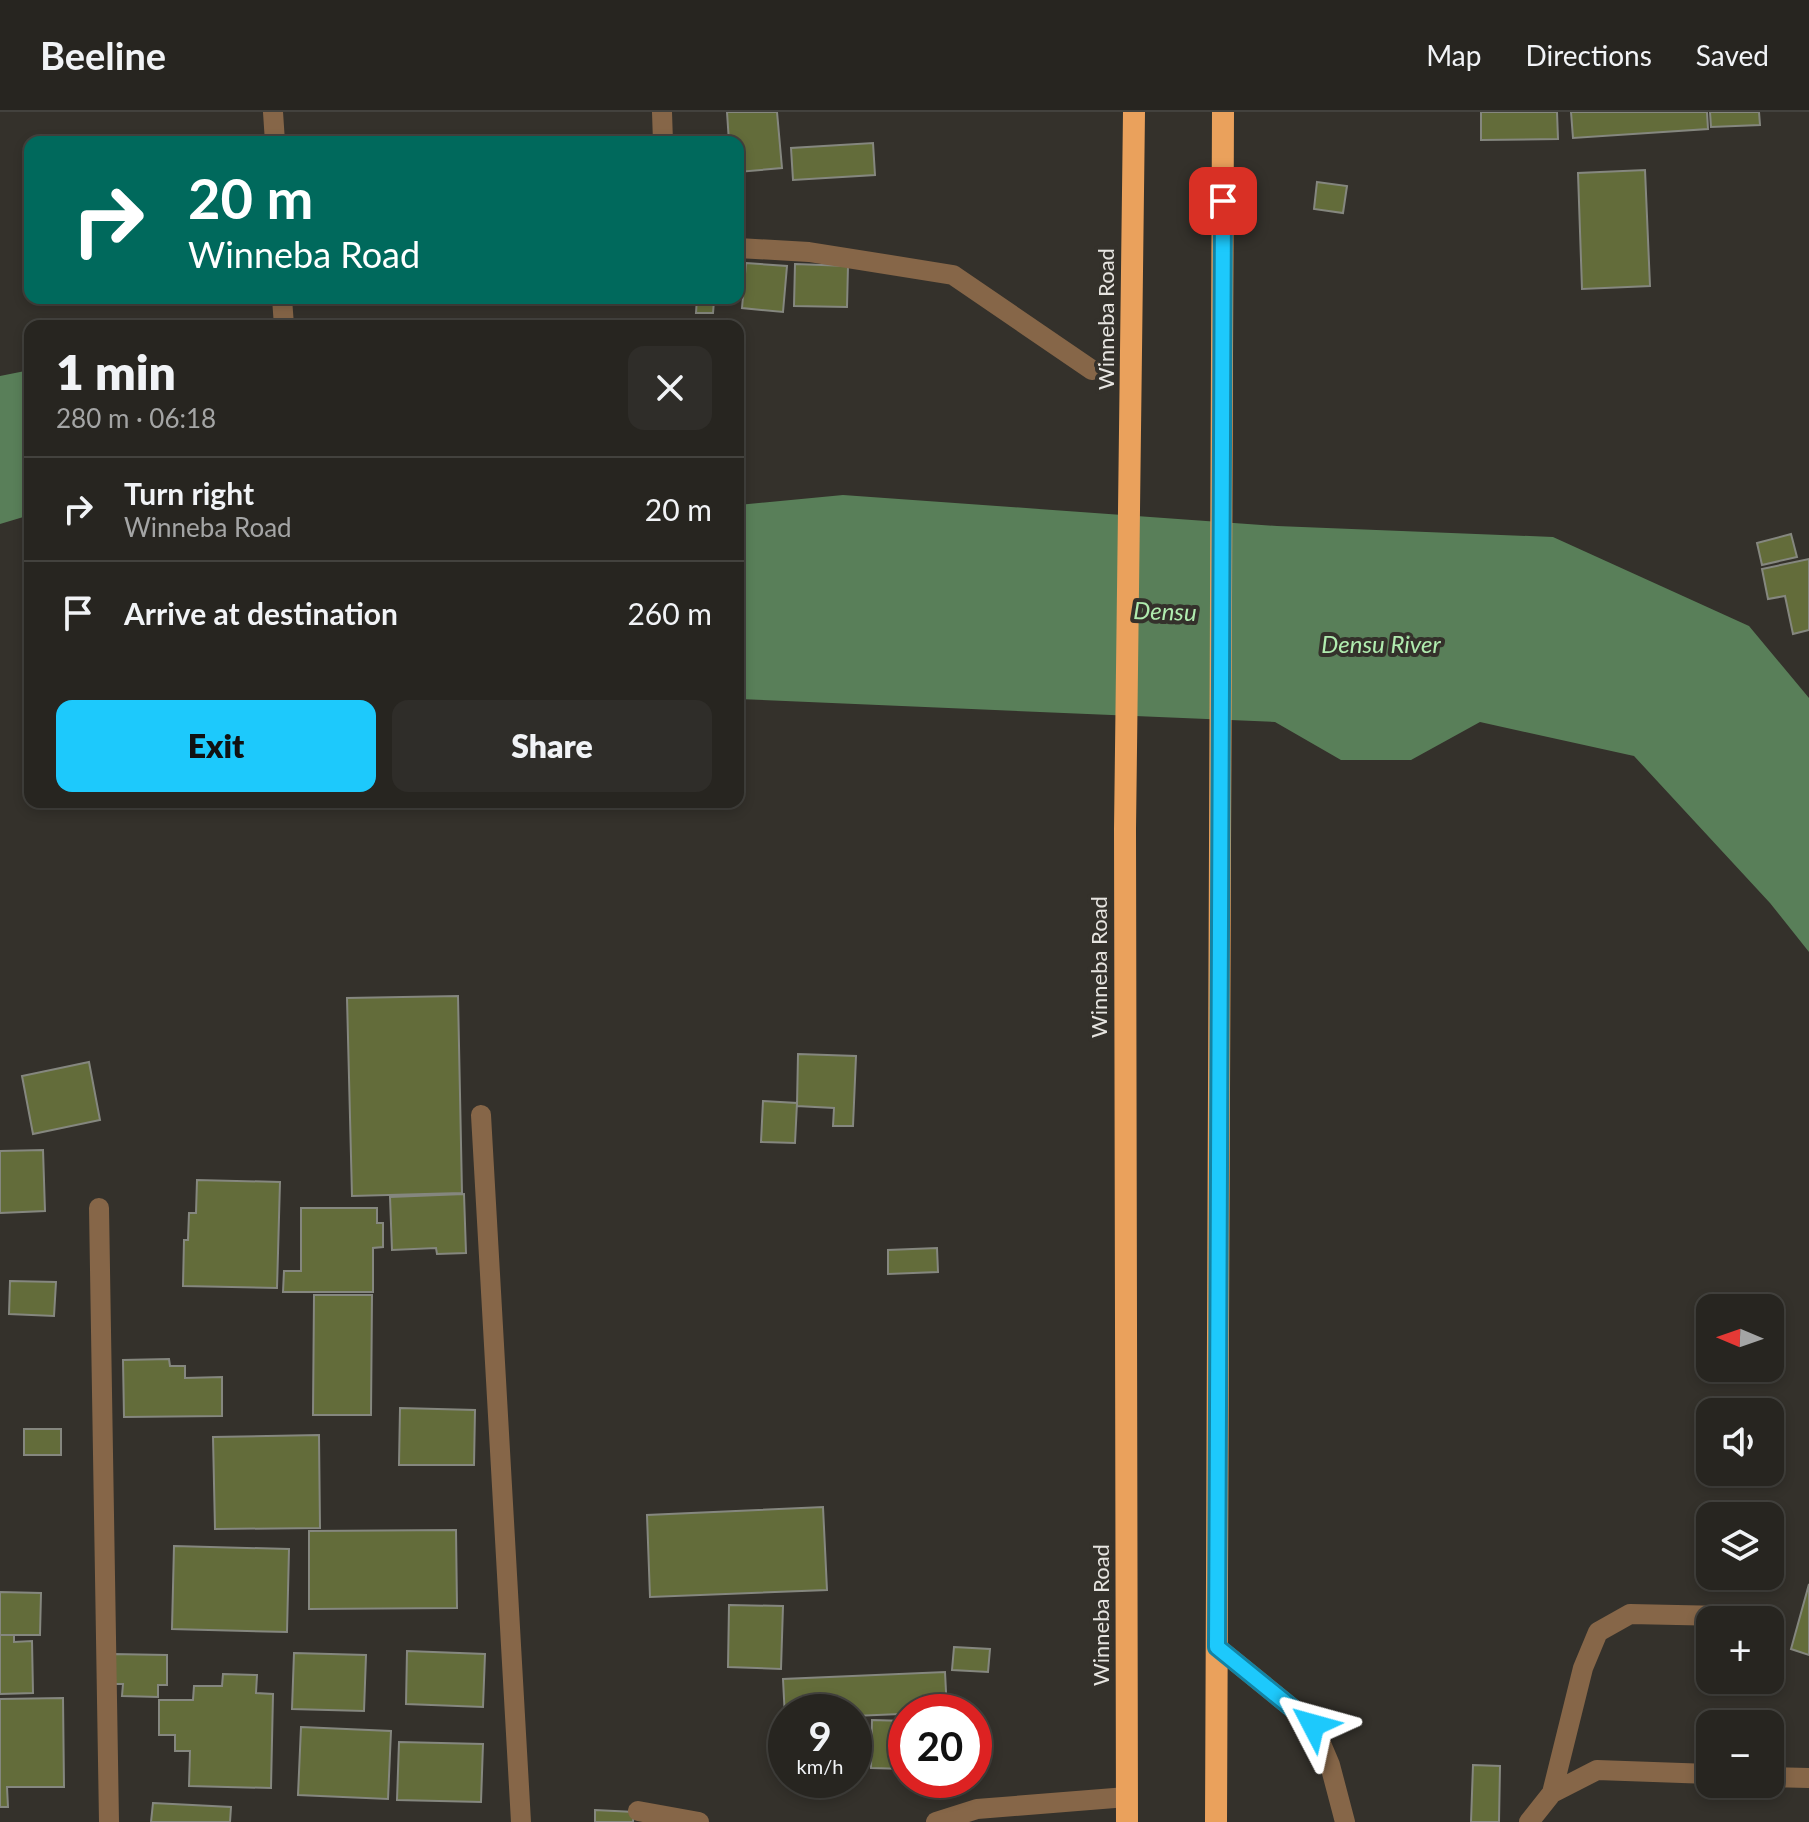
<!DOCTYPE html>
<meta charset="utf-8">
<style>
:root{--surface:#272520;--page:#2f2d29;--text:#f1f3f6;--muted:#a4a5a5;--line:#43423e;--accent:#1dc9fc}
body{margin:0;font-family:Lato,sans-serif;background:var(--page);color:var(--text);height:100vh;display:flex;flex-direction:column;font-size:30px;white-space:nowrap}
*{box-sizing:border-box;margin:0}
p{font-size:26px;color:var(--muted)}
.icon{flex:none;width:44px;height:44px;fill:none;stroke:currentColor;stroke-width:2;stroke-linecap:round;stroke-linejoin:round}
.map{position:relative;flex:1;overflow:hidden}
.panel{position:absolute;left:24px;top:208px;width:720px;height:488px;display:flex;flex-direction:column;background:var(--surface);border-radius:16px;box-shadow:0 4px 12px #0003,0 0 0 2px var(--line)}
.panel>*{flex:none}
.top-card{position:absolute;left:24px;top:24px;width:720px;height:168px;border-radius:16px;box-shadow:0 4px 12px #0003,0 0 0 2px var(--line);background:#00695c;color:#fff;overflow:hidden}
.needle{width:52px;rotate:272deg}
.tools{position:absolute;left:1696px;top:1182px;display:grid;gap:16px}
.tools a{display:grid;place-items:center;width:88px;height:88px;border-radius:16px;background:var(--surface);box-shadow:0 4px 12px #0003,0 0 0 2px var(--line);font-size:40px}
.speed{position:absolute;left:768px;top:1582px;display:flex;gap:16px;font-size:40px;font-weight:700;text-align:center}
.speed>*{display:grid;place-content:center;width:104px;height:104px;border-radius:50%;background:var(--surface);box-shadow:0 4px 12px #0003,0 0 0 2px var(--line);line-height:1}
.speed small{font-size:20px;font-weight:400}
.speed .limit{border:12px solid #d22;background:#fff;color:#111}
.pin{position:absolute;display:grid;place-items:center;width:68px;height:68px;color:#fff;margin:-34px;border-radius:16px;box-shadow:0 4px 12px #0006}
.me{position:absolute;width:88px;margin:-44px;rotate:309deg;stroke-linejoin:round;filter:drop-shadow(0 0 6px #0008)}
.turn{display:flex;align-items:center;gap:28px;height:168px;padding:0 32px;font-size:36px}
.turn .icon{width:104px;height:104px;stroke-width:2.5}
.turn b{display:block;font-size:56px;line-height:68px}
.round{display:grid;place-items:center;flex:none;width:84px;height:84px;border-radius:16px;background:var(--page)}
.head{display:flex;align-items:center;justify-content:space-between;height:136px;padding:0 32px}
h1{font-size:48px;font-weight:800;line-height:60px}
.primary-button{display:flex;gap:16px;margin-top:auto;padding:16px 32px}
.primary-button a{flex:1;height:92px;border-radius:16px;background:var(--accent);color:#111;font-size:32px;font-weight:800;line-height:92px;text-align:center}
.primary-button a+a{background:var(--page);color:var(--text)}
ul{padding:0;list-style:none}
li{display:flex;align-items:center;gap:24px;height:104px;padding:0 32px;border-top:2px solid var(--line)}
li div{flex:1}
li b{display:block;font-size:30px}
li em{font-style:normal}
header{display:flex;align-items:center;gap:48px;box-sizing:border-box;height:112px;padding:0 40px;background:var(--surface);border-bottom:2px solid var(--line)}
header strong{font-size:38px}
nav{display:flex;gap:44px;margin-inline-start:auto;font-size:28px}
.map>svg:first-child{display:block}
</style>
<header>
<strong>Beeline</strong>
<nav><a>Map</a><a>Directions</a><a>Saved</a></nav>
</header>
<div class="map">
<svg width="1809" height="1710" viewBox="0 0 1809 1710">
<rect width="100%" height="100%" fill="#34312b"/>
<path fill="#597f59" d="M30 258V403L0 412V264Z
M843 383 1277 414 1553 425 1749 514 1809 586V840L1770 791 1634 644 1480 610 1411 648H1341L1275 610 738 587V393Z"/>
<path fill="#636c3a" stroke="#85877f" stroke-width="2" d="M727 0H777L782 56 738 60V30H729Z
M1481 0H1557L1558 27 1481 28Z
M1571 0H1707L1708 17 1573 26Z
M1710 0H1759L1760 13 1711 15Z
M873 31 875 63 793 68 791 36Z
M1645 58 1650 174 1582 177 1578 61Z
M1317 70 1347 74 1343 101 1314 97Z
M746 151 787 154 783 200 742 196Z
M795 152 848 154 847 195 794 194Z
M697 186H724L723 189H714L713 201H696Z
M1791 422 1797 445 1762 453 1757 431Z
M1809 447V518L1793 522 1785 484 1768 487 1762 457Z
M458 884 462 1081 352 1084 347 886Z
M798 942 856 944 853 1014H833L834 996 797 994Z
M89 950 100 1008 33 1022 22 964Z
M763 989 797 991 795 1031 761 1030Z
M43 1038 45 1099 0 1101V1039Z
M197 1068 280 1070 277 1176 183 1174 184 1128H188L189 1101H196Z
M464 1082 466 1141 437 1142 436 1136 392 1138 390 1085Z
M301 1096H377V1111H383V1135L373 1136V1180H283L284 1159H301Z
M937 1136 938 1160 888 1162V1138Z
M10 1169 56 1170 54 1204 9 1202Z
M314 1183H372L371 1303H313Z
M169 1247 170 1254H185V1266L222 1265V1304L124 1305 123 1248Z
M400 1296 475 1298 474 1353H399Z
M24 1317H61V1343H24Z
M319 1323 320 1416 215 1417 213 1325Z
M823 1395 827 1478 650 1485 647 1403Z
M456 1418 457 1496 309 1497V1419Z
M174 1434 289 1437 287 1520 172 1517Z
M1809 1472V1543L1791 1537Z
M0 1480 41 1481 40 1523H0Z
M729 1493 783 1494 781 1557 728 1555Z
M0 1523H14V1530L32 1529 33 1581 0 1582Z
M954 1535 990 1537 988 1560 952 1558Z
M407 1539 485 1542 483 1595 406 1592Z
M294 1541 366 1543 364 1599 292 1597Z
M112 1542 167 1543V1573H158V1585L122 1584 123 1572H112Z
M945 1560 947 1600 854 1604V1600H786L785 1606 783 1567Z
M223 1562 257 1563 256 1581 273 1582 271 1676 189 1674 190 1639H175V1623H159V1588H193L194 1574H222Z
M63 1586 64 1675H7L8 1695H0V1587Z
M872 1608 906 1609V1657L871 1656Z
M301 1615 391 1619 388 1687 298 1683Z
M399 1630 483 1632 481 1690 397 1688Z
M1473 1653 1500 1654 1499 1710H1471Z
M153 1691 231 1695 230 1710H151Z
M595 1698 634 1700 633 1710H595Z"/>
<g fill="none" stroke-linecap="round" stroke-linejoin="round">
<path stroke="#866648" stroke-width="20" d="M1217 1535 1313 1613 1330 1653 1345 1710
M1770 1665 1809 1666
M1552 1681 1583 1556 1598 1520 1630 1502 1771 1505
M638 1699 699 1710
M936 1710 977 1697 1127 1685
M1529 1710 1552 1681 1597 1658 1710 1662"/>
<path stroke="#866648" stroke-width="20" d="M273 0 275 30
M662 0 663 30
M738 136 809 140 953 163 1092 258
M282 186 284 214
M481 1003 521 1710
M99 1096 109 1710"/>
<path stroke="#eaa15c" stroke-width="22" d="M1127 1710 1125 717 1134 0
M1216 1710 1223 0"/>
</g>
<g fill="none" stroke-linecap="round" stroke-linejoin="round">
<g stroke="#1383a4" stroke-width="20">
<path id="route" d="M1223 89 1217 1535 1313 1613"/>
</g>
<use href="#route" stroke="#1dc9fc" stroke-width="14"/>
</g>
<g text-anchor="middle" stroke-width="8" stroke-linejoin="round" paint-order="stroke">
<g font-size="22" fill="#e6e4e0" stroke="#34312b">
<text transform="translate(1106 207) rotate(-90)" y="8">Winneba Road</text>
<text transform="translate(1099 855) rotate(-90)" y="8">Winneba Road</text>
<text transform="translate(1101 1503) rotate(-90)" y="8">Winneba Road</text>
</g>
<g font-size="24" font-style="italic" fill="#b0ecaf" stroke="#34312b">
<text transform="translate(1165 500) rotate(2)" y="8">Densu</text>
<text x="1381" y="541">Densu River</text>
</g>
</g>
</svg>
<div class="tools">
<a><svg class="needle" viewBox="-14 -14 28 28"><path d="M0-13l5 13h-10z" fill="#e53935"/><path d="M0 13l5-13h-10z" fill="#a4a5a5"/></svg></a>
<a><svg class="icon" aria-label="sound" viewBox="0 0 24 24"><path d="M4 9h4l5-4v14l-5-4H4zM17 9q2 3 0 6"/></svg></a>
<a><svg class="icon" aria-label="layers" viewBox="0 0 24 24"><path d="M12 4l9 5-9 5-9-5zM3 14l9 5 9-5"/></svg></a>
<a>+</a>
<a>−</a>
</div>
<div class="speed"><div>9<small>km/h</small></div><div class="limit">20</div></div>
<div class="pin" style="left:1223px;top:89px;background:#d93025"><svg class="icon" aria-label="arrive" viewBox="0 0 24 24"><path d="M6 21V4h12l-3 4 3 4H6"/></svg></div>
<svg class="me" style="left:1313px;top:1613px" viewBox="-20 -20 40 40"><path d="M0-17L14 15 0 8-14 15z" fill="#1dc9fc" stroke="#fff" stroke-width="4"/></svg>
<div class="top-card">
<div class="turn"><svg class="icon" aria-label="right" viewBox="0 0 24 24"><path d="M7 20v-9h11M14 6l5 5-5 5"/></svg><div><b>20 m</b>Winneba Road</div></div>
</div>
<section class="panel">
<div class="head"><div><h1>1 min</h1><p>280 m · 06:18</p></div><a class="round"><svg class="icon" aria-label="close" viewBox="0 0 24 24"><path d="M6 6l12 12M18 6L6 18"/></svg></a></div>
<ul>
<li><svg class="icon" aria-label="right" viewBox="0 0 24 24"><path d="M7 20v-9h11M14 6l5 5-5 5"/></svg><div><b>Turn right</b><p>Winneba Road</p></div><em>20 m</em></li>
<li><svg class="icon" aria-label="arrive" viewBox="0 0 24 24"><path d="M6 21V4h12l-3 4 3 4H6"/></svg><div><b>Arrive at destination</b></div><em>260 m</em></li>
</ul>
<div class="primary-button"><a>Exit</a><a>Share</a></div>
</section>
</div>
